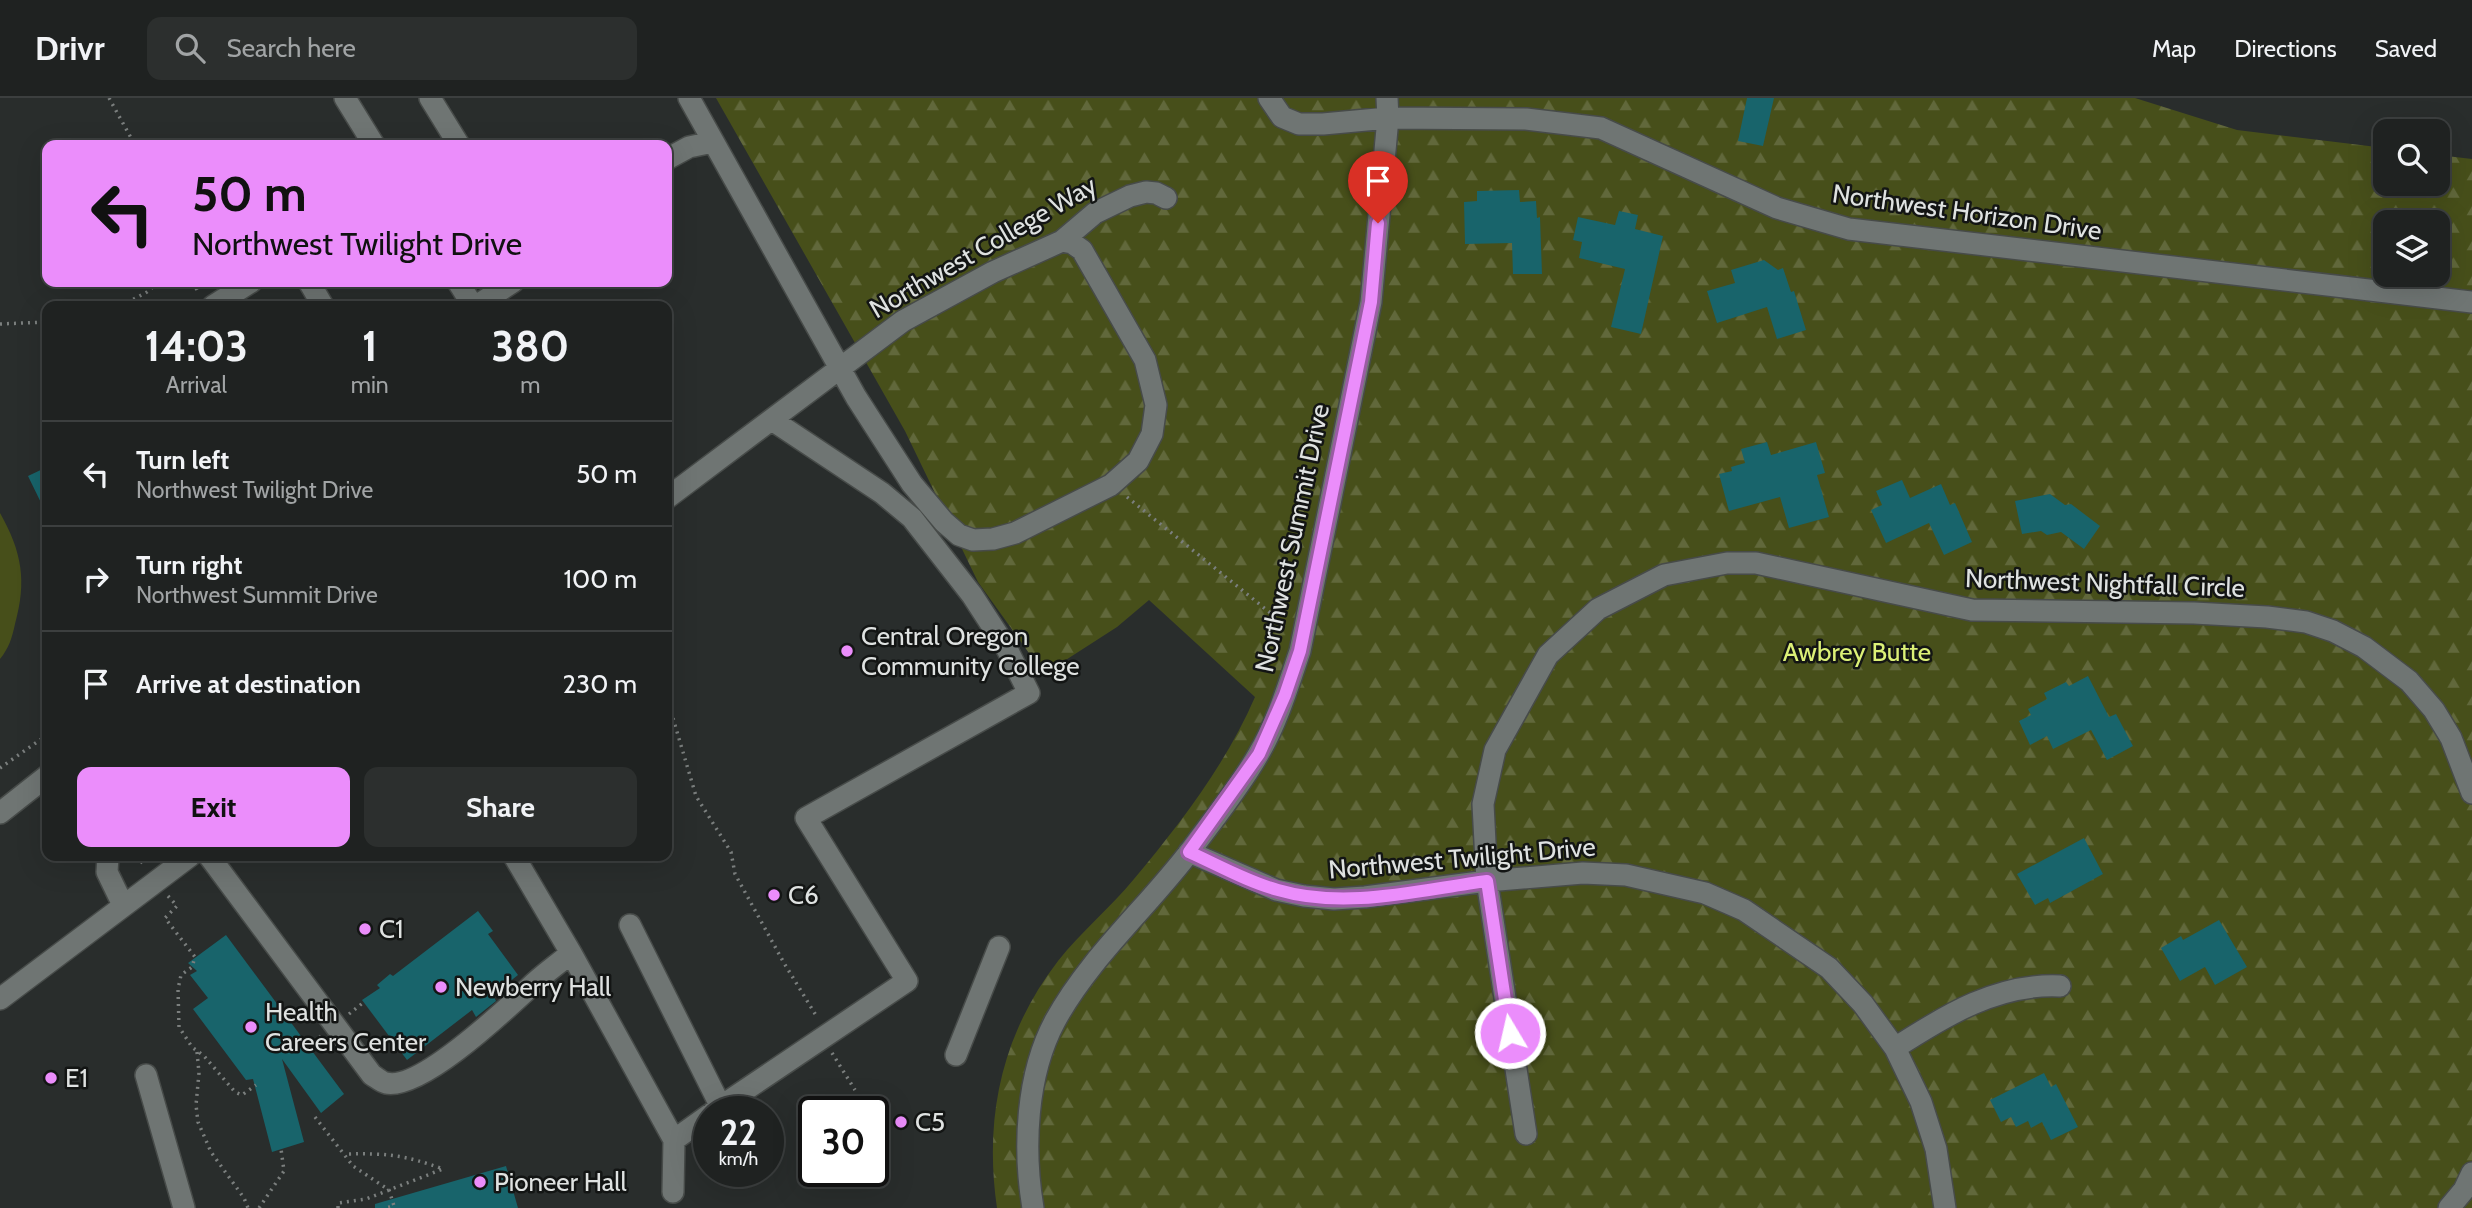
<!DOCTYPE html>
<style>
:root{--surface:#1f2221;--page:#2c2f2e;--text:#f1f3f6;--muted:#a1a4a5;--line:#3c3f3f;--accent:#eb8dfb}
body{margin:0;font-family:Cabin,sans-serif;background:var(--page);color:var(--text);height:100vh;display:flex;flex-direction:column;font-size:26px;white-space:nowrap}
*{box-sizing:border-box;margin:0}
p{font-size:23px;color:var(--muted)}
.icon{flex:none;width:38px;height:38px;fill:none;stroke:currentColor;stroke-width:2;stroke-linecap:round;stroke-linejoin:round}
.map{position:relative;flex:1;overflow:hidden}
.drawer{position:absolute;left:42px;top:203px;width:630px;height:560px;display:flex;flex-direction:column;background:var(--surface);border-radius:14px;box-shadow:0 7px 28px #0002,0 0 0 2px var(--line)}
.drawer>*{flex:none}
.guide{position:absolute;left:42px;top:42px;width:630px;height:147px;border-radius:14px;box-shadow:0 7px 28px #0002,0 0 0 2px var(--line);background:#eb8dfb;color:#111;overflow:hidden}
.buttons{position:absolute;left:2373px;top:21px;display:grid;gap:14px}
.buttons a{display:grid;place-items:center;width:77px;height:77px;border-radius:14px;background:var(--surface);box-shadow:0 7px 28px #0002,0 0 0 2px var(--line);font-size:35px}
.speed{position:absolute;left:693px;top:998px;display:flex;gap:14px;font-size:35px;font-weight:700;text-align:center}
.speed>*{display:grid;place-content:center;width:91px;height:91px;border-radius:50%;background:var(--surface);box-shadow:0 7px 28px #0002,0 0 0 2px var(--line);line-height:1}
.speed small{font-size:18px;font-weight:400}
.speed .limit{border:4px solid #111;border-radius:10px;background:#fff;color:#111}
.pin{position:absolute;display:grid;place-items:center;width:60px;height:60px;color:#fff;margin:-72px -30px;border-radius:50% 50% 50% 0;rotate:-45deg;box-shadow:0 0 7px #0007}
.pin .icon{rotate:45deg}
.me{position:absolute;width:77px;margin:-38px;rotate:351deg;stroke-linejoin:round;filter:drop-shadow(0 0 5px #0008)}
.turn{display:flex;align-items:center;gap:24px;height:147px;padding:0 35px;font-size:32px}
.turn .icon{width:91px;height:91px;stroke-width:2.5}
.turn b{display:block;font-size:49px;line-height:60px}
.eta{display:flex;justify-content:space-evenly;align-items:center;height:119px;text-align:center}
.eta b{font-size:42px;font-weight:700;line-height:49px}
.action{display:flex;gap:14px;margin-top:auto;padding:14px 35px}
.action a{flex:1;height:80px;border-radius:14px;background:var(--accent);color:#111;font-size:28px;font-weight:700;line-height:80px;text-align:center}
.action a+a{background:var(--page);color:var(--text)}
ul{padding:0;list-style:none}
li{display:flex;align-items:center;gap:21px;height:105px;padding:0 35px;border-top:2px solid var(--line)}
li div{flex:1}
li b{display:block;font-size:26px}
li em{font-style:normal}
header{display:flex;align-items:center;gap:42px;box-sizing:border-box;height:98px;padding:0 35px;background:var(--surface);border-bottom:2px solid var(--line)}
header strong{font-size:33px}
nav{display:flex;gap:38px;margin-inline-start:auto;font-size:24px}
.search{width:490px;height:63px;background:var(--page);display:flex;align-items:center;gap:18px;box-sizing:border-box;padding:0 24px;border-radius:14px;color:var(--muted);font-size:26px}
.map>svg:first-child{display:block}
</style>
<header>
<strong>Drivr</strong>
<div class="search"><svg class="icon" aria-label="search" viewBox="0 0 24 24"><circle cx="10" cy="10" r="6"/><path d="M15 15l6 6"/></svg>Search here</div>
<nav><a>Map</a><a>Directions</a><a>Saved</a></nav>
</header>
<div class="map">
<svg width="2472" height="1110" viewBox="0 0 2472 1110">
<defs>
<pattern id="forest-firs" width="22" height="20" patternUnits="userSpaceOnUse" patternTransform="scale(1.75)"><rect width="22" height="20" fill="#474f1a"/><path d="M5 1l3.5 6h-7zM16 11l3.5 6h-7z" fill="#61683b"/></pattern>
</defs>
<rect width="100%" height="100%" fill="#292d2c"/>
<path fill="#474f1a" d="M0 415C22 454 27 483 15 526 12 540 9 550 0 561Z"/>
<path fill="url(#forest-firs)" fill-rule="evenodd" d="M716 0H2135L2237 32 2385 50V86H2438V57L2472 61V1110H997C984 1020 1001 937 1058 863 1081 834 1110 810 1134 781 1180 726 1226 666 1255 599L1149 502 1117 529 1044 576 978 484 905 333ZM2385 124H2438V177H2385Z"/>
<path fill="#18646b" d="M1747 0H1774L1763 48 1738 43Z
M1519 92 1520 104 1536 103 1537 120 1540 119 1542 176H1513L1512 145 1465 146 1464 104 1477 103V93Z
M1619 113 1638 117 1635 131 1663 138 1641 236 1611 229 1625 171 1579 160 1582 144 1573 142 1578 119 1615 127Z
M1764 162 1778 172 1783 170 1791 194 1794 193 1806 232 1777 241 1767 209 1717 225 1707 193 1735 185 1731 172Z
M1767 344 1771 357 1816 344 1825 375 1817 377 1829 419 1789 430 1780 399 1729 413 1719 376 1732 373 1731 369 1745 365 1741 351Z
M47 369V417L28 378Z
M1902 382 1910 400 1941 386 1950 407 1955 405 1972 444 1944 457 1929 425 1886 445 1871 412 1882 407 1876 393Z
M2050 396 2065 407 2071 406 2100 428 2084 451 2061 434 2047 437 2041 433 2022 436 2015 403Z
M2088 578 2109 619 2116 616 2133 648 2107 662 2091 632 2053 651 2047 638 2030 647 2019 623 2031 617 2028 611 2047 601 2044 595 2066 584 2069 588Z
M2084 740 2103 776 2050 805 2048 800 2035 807 2017 776Z
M478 813 493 833 488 836 518 877 493 897 496 903 476 919 472 912 407 962 362 902 380 890 377 887 390 876 393 878Z
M2219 822 2247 869 2215 887 2205 869 2180 883 2161 850 2181 838 2183 842Z
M226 837 344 996 321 1015 282 961 304 1044 272 1054 253 981 246 982 193 911 208 900 190 877 197 873 188 865Z
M2044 975 2051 989 2056 986 2078 1029 2051 1042 2042 1024 2031 1030 2028 1023 2016 1029 2011 1019 2001 1024 1990 1002Z
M506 1068 518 1110H375V1106Z"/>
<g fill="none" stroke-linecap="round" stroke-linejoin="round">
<g stroke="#474b49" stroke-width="24">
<path id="minor" d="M345 0 374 47
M430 0 459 47
M689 0 856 299 912 386 944 424 959 437 973 442 993 441 1015 435 1111 387 1138 363 1152 336 1156 307 1145 262 1082 152 1072 145 1062 143
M1269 0 1282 19 1299 26H1323L1388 20 1526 21 1601 30 1777 110 1849 131 2472 204
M667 61 689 49 713 44
M309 184 323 208
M458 184 473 208
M213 208 251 184
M476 208 513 184
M667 400 903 223 993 174 1062 143 1095 115 1130 98 1146 94 1156 95 1166 100
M0 715 47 678
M1189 754 1276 792 1304 798 1334 801 1365 799 1487 783 1583 775 1626 777 1705 795 1744 812 1829 870 1863 906 1895 950 1921 1004 1936 1051 1945 1110
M108 758 107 774 123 807
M209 758 372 977C376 979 381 984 386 985 420 993 504 913 529 890 542 877 557 867 571 855
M514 758 571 855 674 1042 709 1017
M630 827 721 1009
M0 901 190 758
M1895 950C1946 917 1998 885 2060 888
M956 957 999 849
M146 977 184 1110
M714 1013 907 883 806 720 1029 595 1007 551 972 497 912 420 882 395 772 322
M1526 1036 1487 783 1483 706 1495 652 1548 557 1598 511 1664 477 1727 465H1756L1972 512 2194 515 2267 519 2306 524 2333 533 2364 549 2409 583 2434 612 2451 640 2472 695
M673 1094 674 1042
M1033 1110C1023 1051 1026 977 1055 923 1090 859 1147 810 1191 752 1213 722 1239 690 1258 657 1277 625 1288 588 1300 553L1371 204 1388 20 1387 0
M2449 1110 2464 1092 2472 1075"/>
</g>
<path stroke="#7b7f7e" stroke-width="3.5" stroke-dasharray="2 5" stroke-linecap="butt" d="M109 0 135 47
M193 184 198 194
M121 208 147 194 159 184
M0 226 47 224
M1127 399 1284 526
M667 600 696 698 731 754 735 776 784 865 817 919
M0 670 47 637
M137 758 144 767
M168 798 177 808 165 820 195 859 192 869 181 877 178 891 179 929 192 949 204 958 235 994 242 997 256 987
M349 916 364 904
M309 948 321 938
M197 954 199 975 196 1007 198 1024 211 1054 244 1100 248 1110
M832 955 855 992
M315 1019 353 1068 389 1092 394 1108 385 1110
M259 1110 284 1073 281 1051
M338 1110V1105L366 1101 443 1071C405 1057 386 1055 346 1056"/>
<use href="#minor" stroke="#6f7573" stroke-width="21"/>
</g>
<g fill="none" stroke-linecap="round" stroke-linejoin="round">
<g stroke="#995ca3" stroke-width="18">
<path id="route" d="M1378 125 1371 204 1300 553 1285 597 1259 656 1189 754C1218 767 1248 784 1278 792 1346 812 1419 792 1487 783L1510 935"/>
</g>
<use href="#route" stroke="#eb8dfb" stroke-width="12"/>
</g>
<g fill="#eb8dfb" stroke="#131514" stroke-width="2.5">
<circle cx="847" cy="553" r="7"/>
<circle cx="774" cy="797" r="7"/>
<circle cx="365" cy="831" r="7"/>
<circle cx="441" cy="889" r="7"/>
<circle cx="251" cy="929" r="7"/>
<circle cx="51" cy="980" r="7"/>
<circle cx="901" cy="1024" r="7"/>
<circle cx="480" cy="1084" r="7"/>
</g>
<g text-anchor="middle" stroke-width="5" stroke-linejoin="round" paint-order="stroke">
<g font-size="26" fill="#dfe2e1" stroke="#131514">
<text transform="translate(1967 114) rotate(8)" y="9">Northwest Horizon Drive</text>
<text transform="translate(983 149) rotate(-30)" y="9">Northwest College Way</text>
<text transform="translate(1292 440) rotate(-78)" y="9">Northwest Summit Drive</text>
<text transform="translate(2105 485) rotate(2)" y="9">Northwest Nightfall Circle</text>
<text transform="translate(1462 760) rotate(-5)" y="9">Northwest Twilight Drive</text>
</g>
<g font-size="26" fill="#dfe2e1" stroke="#131514" text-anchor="start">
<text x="861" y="547">Central Oregon<tspan x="861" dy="30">Community College</tspan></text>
<text x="788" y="806">C6</text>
<text x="379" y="840">C1</text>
<text x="455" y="898">Newberry Hall</text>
<text x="265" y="923">Health<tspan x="265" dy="30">Careers Center</tspan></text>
<text x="65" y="989">E1</text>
<text x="915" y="1033">C5</text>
<text x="494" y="1093">Pioneer Hall</text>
</g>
<g font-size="26" fill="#dcf077" stroke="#131514">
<text x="1857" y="563">Awbrey Butte</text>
</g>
</g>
</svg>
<div class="buttons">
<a><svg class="icon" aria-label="search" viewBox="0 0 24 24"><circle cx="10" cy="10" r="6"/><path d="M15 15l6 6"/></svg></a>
<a><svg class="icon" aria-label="layers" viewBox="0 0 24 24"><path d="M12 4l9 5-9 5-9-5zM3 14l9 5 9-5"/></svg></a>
</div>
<div class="speed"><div>22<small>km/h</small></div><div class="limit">30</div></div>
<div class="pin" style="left:1378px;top:125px;background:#d93025"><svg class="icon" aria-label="arrive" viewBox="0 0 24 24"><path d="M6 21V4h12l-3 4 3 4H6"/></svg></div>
<svg class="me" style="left:1510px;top:935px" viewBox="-20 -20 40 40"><circle r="17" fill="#eb8dfb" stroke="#fff" stroke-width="3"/><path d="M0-11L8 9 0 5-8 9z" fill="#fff"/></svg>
<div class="guide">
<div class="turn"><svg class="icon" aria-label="left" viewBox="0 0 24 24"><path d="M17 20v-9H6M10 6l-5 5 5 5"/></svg><div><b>50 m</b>Northwest Twilight Drive</div></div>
</div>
<section class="drawer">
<div class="eta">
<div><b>14:03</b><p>Arrival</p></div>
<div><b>1</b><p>min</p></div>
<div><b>380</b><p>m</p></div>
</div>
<ul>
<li><svg class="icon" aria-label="left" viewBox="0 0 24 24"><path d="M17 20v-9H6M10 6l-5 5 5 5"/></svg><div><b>Turn left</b><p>Northwest Twilight Drive</p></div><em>50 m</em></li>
<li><svg class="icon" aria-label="right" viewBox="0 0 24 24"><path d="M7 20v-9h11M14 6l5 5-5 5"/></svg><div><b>Turn right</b><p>Northwest Summit Drive</p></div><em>100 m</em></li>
<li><svg class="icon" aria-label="arrive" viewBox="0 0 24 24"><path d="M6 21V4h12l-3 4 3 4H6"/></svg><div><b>Arrive at destination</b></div><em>230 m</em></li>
</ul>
<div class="action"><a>Exit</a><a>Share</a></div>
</section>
</div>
